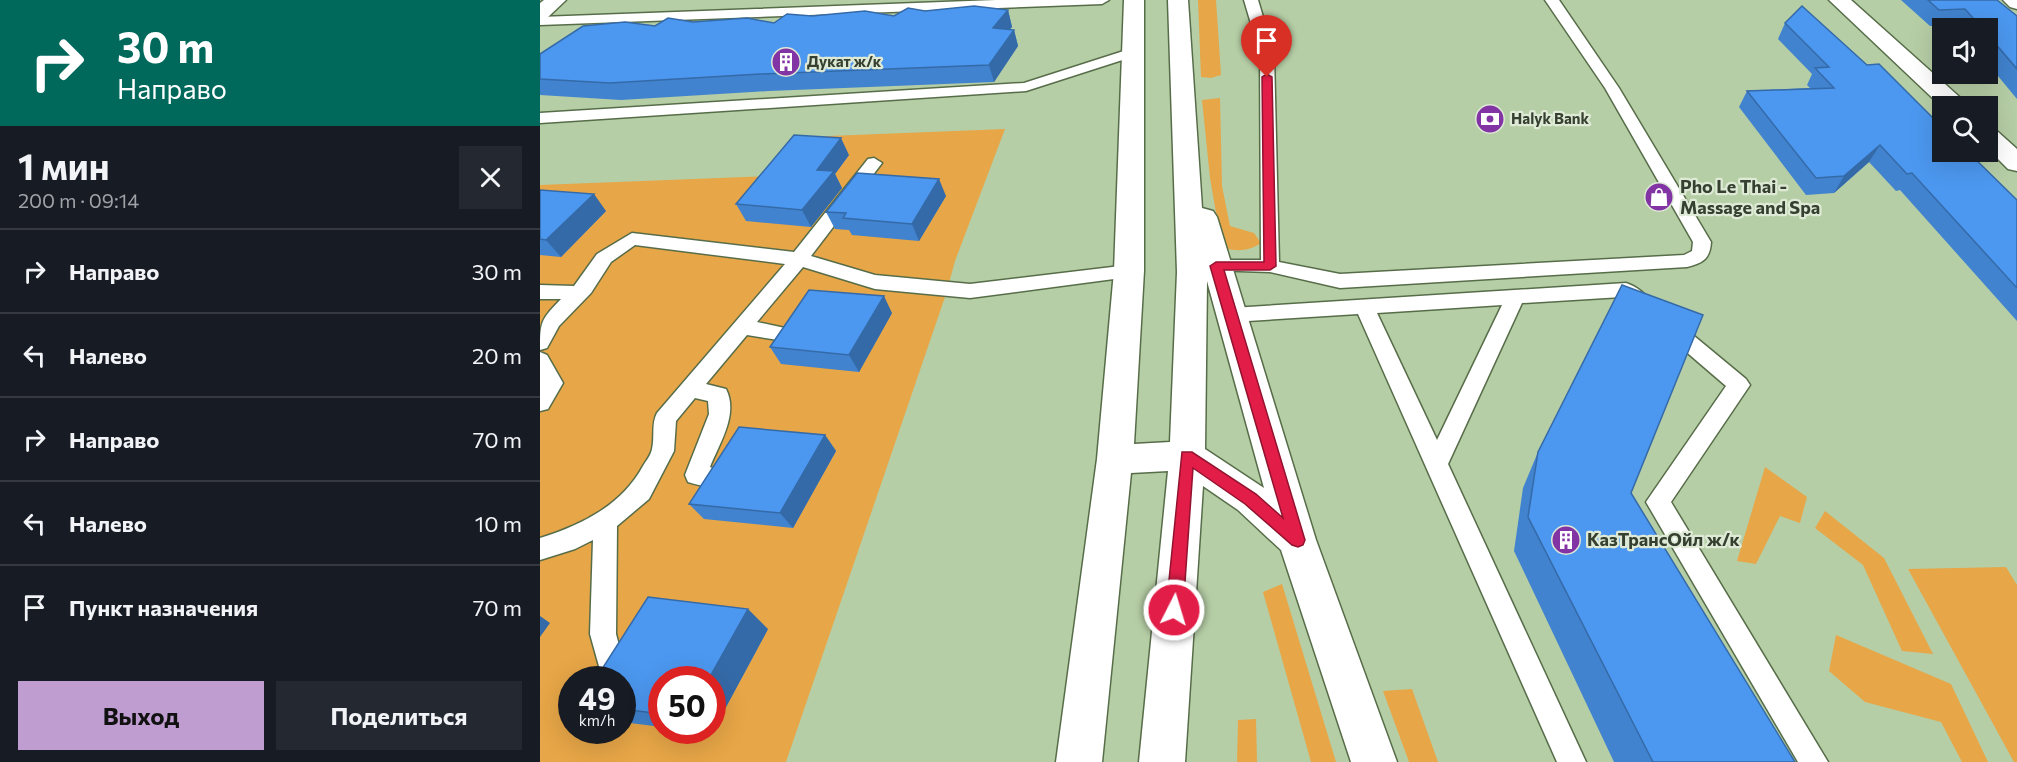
<!DOCTYPE html>
<html lang="ru">
<meta charset="utf-8">
<style>
:root{--surface:#171b24;--page:#242831;--text:#f1f3f6;--muted:#9ea1a6;--line:#363941;--accent:#bf9dd1}
body{margin:0;font-family:Commissioner,sans-serif;background:var(--page);color:var(--text);height:100vh;display:flex;flex-direction:column;font-size:22px;white-space:nowrap}
*{box-sizing:border-box;margin:0}
p{font-size:20px;color:var(--muted)}
.icon{flex:none;width:33px;height:33px;fill:none;stroke:currentColor;stroke-width:2;stroke-linecap:round;stroke-linejoin:round}
.map{position:relative;flex:1;overflow:hidden}
.side{display:flex;flex-direction:column;background:var(--surface);width:540px}
.side>*{flex:none}
.banner{background:#00695c;color:#fff;overflow:hidden}
.fabs{position:absolute;left:1392px;top:18px;display:grid;gap:12px}
.fabs a{display:grid;place-items:center;width:66px;height:66px;border-radius:0px;background:var(--surface);box-shadow:0 6px 24px #0002;font-size:30px}
.speed{position:absolute;left:18px;top:666px;display:flex;gap:12px;font-size:30px;font-weight:700;text-align:center}
.speed>*{display:grid;place-content:center;width:78px;height:78px;border-radius:50%;background:var(--surface);box-shadow:0 6px 24px #0002;line-height:1}
.speed small{font-size:15px;font-weight:400}
.speed .limit{border:9px solid #d22;background:#fff;color:#111}
.pin{position:absolute;display:grid;place-items:center;width:51px;height:51px;color:#fff;margin:-62px -26px;border-radius:50% 50% 50% 0;rotate:-45deg;box-shadow:0 0 6px #0007}
.pin .icon{rotate:45deg}
.me{position:absolute;width:66px;margin:-33px;rotate:5deg;stroke-linejoin:round;filter:drop-shadow(0 0 4px #0008)}
.turn{display:flex;align-items:center;gap:21px;height:126px;padding:0 18px;font-size:27px}
.turn .icon{width:78px;height:78px;stroke-width:2.5}
.turn b{display:block;font-size:42px;line-height:51px}
.round{display:grid;place-items:center;flex:none;width:63px;height:63px;border-radius:0px;background:var(--page)}
.headline{display:flex;align-items:center;justify-content:space-between;height:102px;padding:0 18px}
h1{font-size:36px;font-weight:700;line-height:45px}
.action{display:flex;gap:12px;margin-top:auto;padding:12px 18px}
.action a{flex:1;height:69px;border-radius:0px;background:var(--accent);color:#111;font-size:24px;font-weight:700;line-height:69px;text-align:center}
.action a+a{background:var(--page);color:var(--text)}
ul{padding:0;list-style:none}
li{display:flex;align-items:center;gap:18px;height:84px;padding:0 18px;border-top:2px solid var(--line)}
li div{flex:1}
li b{display:block;font-size:22px}
li em{font-style:normal}
main{display:flex;flex:1;min-height:0}
.map>svg:first-child{display:block}
</style>
<main>
<section class="side">
<div class="banner">
<div class="turn"><svg class="icon" aria-label="right" viewBox="0 0 24 24"><path d="M7 20v-9h11M14 6l5 5-5 5"/></svg><div><b>30 m</b>Направо</div></div>
</div>
<div class="headline"><div><h1>1 мин</h1><p>200 m · 09:14</p></div><a class="round"><svg class="icon" aria-label="close" viewBox="0 0 24 24"><path d="M6 6l12 12M18 6L6 18"/></svg></a></div>
<ul>
<li><svg class="icon" aria-label="right" viewBox="0 0 24 24"><path d="M7 20v-9h11M14 6l5 5-5 5"/></svg><div><b>Направо</b></div><em>30 m</em></li>
<li><svg class="icon" aria-label="left" viewBox="0 0 24 24"><path d="M17 20v-9H6M10 6l-5 5 5 5"/></svg><div><b>Налево</b></div><em>20 m</em></li>
<li><svg class="icon" aria-label="right" viewBox="0 0 24 24"><path d="M7 20v-9h11M14 6l5 5-5 5"/></svg><div><b>Направо</b></div><em>70 m</em></li>
<li><svg class="icon" aria-label="left" viewBox="0 0 24 24"><path d="M17 20v-9H6M10 6l-5 5 5 5"/></svg><div><b>Налево</b></div><em>10 m</em></li>
<li><svg class="icon" aria-label="arrive" viewBox="0 0 24 24"><path d="M6 21V4h12l-3 4 3 4H6"/></svg><div><b>Пункт назначения</b></div><em>70 m</em></li>
</ul>
<div class="action"><a>Выход</a><a>Поделиться</a></div>
</section>
<div class="map">
<svg width="1477" height="762" viewBox="0 0 1477 762">
<rect width="100%" height="100%" fill="#b6cea6"/>
<path fill="#e7a647" fill-rule="evenodd" d="M658 0H676L681 75 671 78 661 77Z
M680 98 682 186 690 226 714 233 721 243C708 252 697 251 682 248L670 178 662 100Z
M465 129 415 261 406 294 246 762H0V185L230 176 263 137ZM32 680H82V730H32ZM122 680H172V730H122Z
M1225 467 1267 497 1260 523 1240 516 1216 564 1197 561Z
M1285 511 1344 558 1393 654 1362 651 1323 565 1275 528Z
M1466 567 1477 585V762H1474L1368 569Z
M742 584 796 762H771L723 592Z
M1296 635 1411 684 1448 762H1422L1401 722 1325 702 1289 671Z
M872 689 898 762H869L843 691Z
M716 719 717 762H697L698 720Z"/>
<g fill="none" stroke-linecap="round" stroke-linejoin="round">
<g stroke="#576d49" stroke-width="3">
<path id="lane" d="M456 0H569L562 4 0 25V17Z
M704 0H718L734 54 739 262 800 274 1144 255 1152 251 1153 242 1065 88 1005 0H1019L1079 88 1171 242C1170 259 1163 263 1147 267L800 288 730 272 669 270 667 266 669 262 676 260H721L720 54Z
M593 48 598 49 600 52 598 55 486 91 0 123V113L484 83Z
M334 158 342 163 271 256 335 275 430 284 589 265 596 266 598 271 596 276 589 277 430 298 335 289 263 267 217 322 245 328 248 333 245 338 238 340 207 335 166 384 186 389C199 414 179 444 170 467L178 470 181 477 178 484C167 488 158 485 148 482L145 475 169 414 168 401 155 398 136 421 134 451 109 499 77 526 76 634 85 668 82 677 76 680 62 677 50 634 53 540 35 549 0 560V538C42 525 82 505 103 466 106 461 111 455 112 449 115 437 111 424 117 413L245 264 95 245 71 262 51 293 19 326 7 348 0 350C0 321 1 320 21 299H0V285L34 286 57 254 92 233 254 252 328 159Z
M1086 283C1096 286 1107 295 1113 304L1110 309C1097 313 1091 305 1082 297L982 303 908 464 1046 762H1017L818 314 692 322 685 320 682 315 685 310 692 308ZM962 305 897 440 837 313Z
M1129 319 1136 321 1206 379 1210 385 1131 502 1288 762H1258L1106 502 1186 386 1122 331 1119 326 1122 321Z
M0 352 7 355 23 383 8 409 0 411Z"/>
</g>
<g stroke="#576d49" stroke-width="3">
<path id="street" d="M4 0H26L7 18 0 20V3Z
M1289 0H1311L1424 101 1427 106 1402 107Z
M1463 0H1477V9L1470 7Z
M1448 128 1457 131 1477 149V171L1468 169 1448 149Z"/>
</g>
<g stroke="#576d49" stroke-width="3">
<path id="secondary" d="M584 0H604V271L594 444 630 442 637 272 628 0H648L662 208 673 211 677 217 776 540 857 762H811L741 550 698 510 663 486 645 762H599L628 471 591 473 562 762H516L557 459 574 271ZM667 281 724 488 665 449Z"/>
</g>
<use href="#lane" fill="#fff" fill-rule="evenodd"/>
<use href="#street" fill="#fff" fill-rule="evenodd"/>
<use href="#secondary" fill="#fff" fill-rule="evenodd"/>
</g>
<path fill="#4183ce" d="M1361 0H1457L1477 16V99L1448 64V28H1418L1415 25 1390 26Z
M468 10 472 27 470 29 474 30 478 46 454 82 229 91 81 100 0 95V54L115 26 153 22 234 23 272 16H354L385 11Z
M1245 23 1477 200V321L1360 190 1356 191 1329 162 1294 193 1266 195 1199 107 1207 91 1270 88 1267 85 1272 74 1238 39Z
M309 155 295 174 302 188 271 227 206 221 196 204Z
M0 190 66 211 21 257 0 255Z
M406 196 379 241 312 235 309 230 295 229 286 212Z
M352 313 319 372 241 364 230 347Z
M285 435 296 451 253 528 164 519 149 504Z
M998 452 1091 493 1255 762H1074L974 551 983 488Z
M228 629 172 733 151 730H172L122 680V727L82 722V680Z"/>
<path fill="#356aa8" d="M468 10 472 27 457 44 453 28Z
M474 30 478 46 454 82 449 65Z
M301 138 309 155 295 174 302 188 271 227 262 210 277 170Z
M1340 145 1329 162 1294 193 1304 176Z
M399 179 406 196 379 241 372 224Z
M54 194 66 211 21 257 6 240Z
M344 296 352 313 319 372 309 355Z
M285 435 296 451 253 528 240 513Z
M208 609 228 629 172 733 168 730H172V680H168Z
M0 616 10 623 0 637Z"/>
<path fill="#4c98f0" stroke="#356aa8" stroke-width="1.5" d="M1388 0H1457L1477 16V69L1448 35V28H1442L1425 9 1399 10Z
M434 6 468 10 453 28 474 30 449 65 220 74 70 83 0 79V54L43 26 85 22 115 26 128 18 153 22 207 18 234 23 247 14 272 16 325 11 354 16 368 8 385 11Z
M1262 6 1327 65 1339 64 1402 127V152H1428L1477 200V288L1372 173 1367 174 1340 145 1304 176 1276 178 1207 91 1294 88 1275 68 1289 67 1245 23Z
M254 135 301 138 277 170 294 171 262 210 196 204Z
M317 173 399 179 372 224 303 218 306 213 286 212Z
M0 190 54 194 6 240 0 239Z
M1082 285 1163 315 1091 493 1255 762H1113L988 517 998 452Z
M269 290 344 296 309 355 230 347Z
M199 427 285 435 240 513 149 504Z
M108 597 208 609 168 680H122V714L82 709V680H55Z"/>
<path fill="#e11d48" stroke="#92132f" stroke-width="1.5" d="M727 74 732 77 736 266 730 270H684L765 540 763 545 758 547 752 545 705 504 653 468 643 610 640 616 634 618 628 616 626 610 642 452H652L716 494 743 518 670 266 676 262H724L722 77Z"/>
<defs>
<g id="building-disc" transform="scale(1.5)"><circle r="9.5" fill="#8234a4" stroke="#deead6"/><path d="M-4-6H4V6H1V3H-1V6H-4ZM-2.5-4.3h1.7v1.8h-1.7ZM.8-4.3h1.7v1.8H.8ZM-2.5-1h1.7V.8h-1.7ZM.8-1h1.7V.8H.8Z" fill="#fff"/></g>
<g id="bank-disc" transform="scale(1.5)"><circle r="9.5" fill="#8234a4" stroke="#deead6"/><path d="M-6-4H6V4H-6ZM0-2.3a2.3 2.3 0 1 0 0 4.6a2.3 2.3 0 1 0 0-4.6Z" fill="#fff"/></g>
<g id="shop-disc" transform="scale(1.5)"><circle r="9.5" fill="#8234a4" stroke="#deead6"/><path d="M-5-2.5h2.3a2.7 3.5 0 0 1 5.4 0H5L5.5 6h-11ZM-1.5-2.5h3a1.5 2.3 0 0 0-3 0Z" fill="#fff"/></g>
</defs>
<g fill-rule="evenodd">
<use href="#building-disc" x="246" y="62"/>
<use href="#bank-disc" x="950" y="119"/>
<use href="#shop-disc" x="1119" y="197"/>
<use href="#building-disc" x="1026" y="540"/>
</g>
<g text-anchor="middle" stroke-width="4.5" stroke-linejoin="round" paint-order="stroke">
<g font-size="15" font-weight="bold" fill="#364030" stroke="#deead6" text-anchor="start">
<text x="267" y="67">Дукат ж/к</text>
<text x="971" y="124">Halyk Bank</text>
</g>
<g font-size="18" font-weight="bold" fill="#364030" stroke="#deead6" text-anchor="start">
<text x="1140" y="193">Pho Le Thai -<tspan x="1140" dy="21">Massage and Spa</tspan></text>
<text x="1047" y="546">КазТрансОйл ж/к</text>
</g>
</g>
</svg>
<div class="fabs">
<a><svg class="icon" aria-label="sound" viewBox="0 0 24 24"><path d="M4 9h4l5-4v14l-5-4H4zM17 9q2 3 0 6"/></svg></a>
<a><svg class="icon" aria-label="search" viewBox="0 0 24 24"><circle cx="10" cy="10" r="6"/><path d="M15 15l6 6"/></svg></a>
</div>
<div class="speed"><div>49<small>km/h</small></div><div class="limit">50</div></div>
<div class="pin" style="left:727px;top:77px;background:#d93025"><svg class="icon" aria-label="arrive" viewBox="0 0 24 24"><path d="M6 21V4h12l-3 4 3 4H6"/></svg></div>
<svg class="me" style="left:634px;top:610px" viewBox="-20 -20 40 40"><circle r="17" fill="#e11d48" stroke="#fff" stroke-width="3"/><path d="M0-11L8 9 0 5-8 9z" fill="#fff"/></svg>
</div>
</main>
